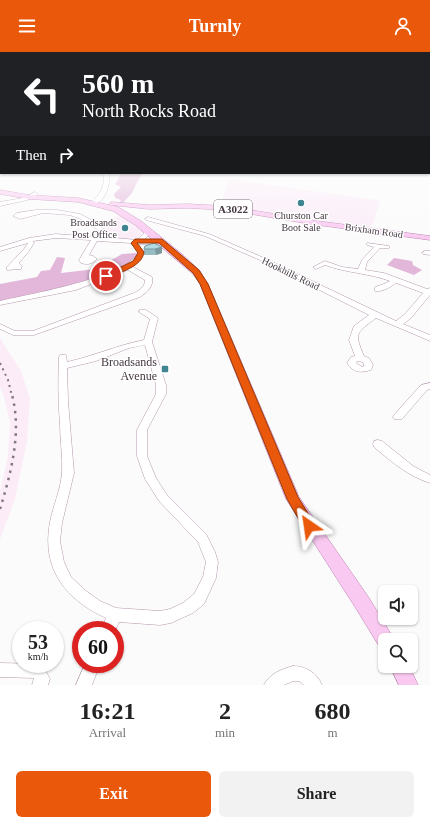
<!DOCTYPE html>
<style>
:root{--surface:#fff;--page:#f2f2f2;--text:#222;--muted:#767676;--accent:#ea580c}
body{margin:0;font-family:Georgia,serif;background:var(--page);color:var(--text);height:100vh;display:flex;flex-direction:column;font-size:15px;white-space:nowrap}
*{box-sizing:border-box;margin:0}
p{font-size:13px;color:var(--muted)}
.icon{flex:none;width:22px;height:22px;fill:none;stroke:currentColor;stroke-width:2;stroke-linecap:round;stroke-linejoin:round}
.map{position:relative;height:633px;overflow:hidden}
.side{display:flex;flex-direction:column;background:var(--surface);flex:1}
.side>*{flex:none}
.top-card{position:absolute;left:0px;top:0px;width:430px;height:122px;box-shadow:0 1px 3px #0004;background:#202124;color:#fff;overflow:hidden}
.controls{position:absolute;left:378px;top:533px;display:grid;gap:8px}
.controls a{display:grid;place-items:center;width:40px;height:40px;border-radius:6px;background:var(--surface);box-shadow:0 1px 3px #0004;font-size:20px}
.speed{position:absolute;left:12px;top:569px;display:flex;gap:8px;font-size:20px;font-weight:700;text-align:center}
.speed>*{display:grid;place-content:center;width:52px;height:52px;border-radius:50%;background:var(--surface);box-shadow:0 1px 3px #0004;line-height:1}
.speed small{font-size:10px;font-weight:400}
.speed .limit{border:6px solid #d22;background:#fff;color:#111}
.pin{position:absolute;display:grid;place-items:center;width:34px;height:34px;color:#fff;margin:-17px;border:2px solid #fff;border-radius:50%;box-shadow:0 1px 4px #0007}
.me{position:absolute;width:44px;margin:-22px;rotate:328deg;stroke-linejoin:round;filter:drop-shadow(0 0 3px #0008)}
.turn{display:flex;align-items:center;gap:14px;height:84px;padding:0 16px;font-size:18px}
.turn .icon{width:52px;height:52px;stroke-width:2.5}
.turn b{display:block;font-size:28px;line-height:34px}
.then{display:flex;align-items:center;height:38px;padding:0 16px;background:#0003;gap:8px;font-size:15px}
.eta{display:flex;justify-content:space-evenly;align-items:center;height:68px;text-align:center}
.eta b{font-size:24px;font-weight:600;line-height:28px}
.primary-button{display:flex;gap:8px;margin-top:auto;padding:8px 16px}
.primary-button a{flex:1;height:46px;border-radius:6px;background:var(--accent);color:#fff;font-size:16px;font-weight:600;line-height:46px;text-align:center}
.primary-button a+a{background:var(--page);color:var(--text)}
header{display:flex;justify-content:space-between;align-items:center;height:52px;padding:0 16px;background:var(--accent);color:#fff;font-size:18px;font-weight:600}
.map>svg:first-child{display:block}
</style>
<header><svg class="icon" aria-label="menu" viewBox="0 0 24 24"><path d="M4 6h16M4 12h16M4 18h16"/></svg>Turnly<svg class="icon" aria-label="person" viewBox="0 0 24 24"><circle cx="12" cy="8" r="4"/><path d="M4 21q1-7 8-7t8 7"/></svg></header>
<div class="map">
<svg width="430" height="633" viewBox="0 0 430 633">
<rect width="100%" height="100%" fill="#fbfbfb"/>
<path fill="#fbecf8" d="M229 127 376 148 380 147V149L373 171 369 176 223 154V146Z
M120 164 143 180 136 188 115 186 95 170Z
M0 286 21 319 30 347 27 389 15 447 0 487V440L8 404 10 370 4 345 0 335Z"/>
<path fill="#e2b7da" d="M124 121H142L132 141 122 152H119L121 148 115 146 114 142 121 135 115 132 118 128 120 122Z
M137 201C134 224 22 244 0 249V232L37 225 41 219 50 218 57 205 65 206 61 221 96 217 122 202Z
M394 206 412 209 413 213 422 218 414 223 387 213Z"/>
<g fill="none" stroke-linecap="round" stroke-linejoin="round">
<g stroke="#b397ae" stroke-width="1">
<path id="minor" d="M103 121H109C111 131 105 153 92 152L91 151C100 142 106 134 103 121Z
M35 140 38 142 37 143 27 148 0 154V150L23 146Z
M36 158H57L80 162 95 170 115 186 137 188 146 179H150L151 180 144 188 160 187 163 189 154 192H138L144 200 140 208 133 215 152 225C154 235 147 240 140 245L34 283H13L0 277V272L15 279H33L134 241C140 238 145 235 145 228L128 218 76 238 0 253V249C25 243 130 225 138 200L131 191 97 189 89 203 93 204 97 207C93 212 87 213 81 211L79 208 91 188 56 186 33 189 34 191 29 199 19 211 22 214 21 217 7 218V215L24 197 28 191 0 199V195L29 186 56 182 106 186 88 170 70 163 43 161 20 167 13 164 17 161Z
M148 165 209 182 264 206 396 269 405 262 423 241 396 231C390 235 383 240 375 239V235L384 232 390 229C369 221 346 221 325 213L316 217 313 215 325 209 342 215 358 217 362 208 374 195 367 193V191L389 194V196H380L367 210 365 218 384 221 427 237 430 236V243L411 266 403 272 430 283V289L376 266C356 281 354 281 364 304L369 306 373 313 371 318C360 321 354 321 347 311L351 305 355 304 349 288 354 274 369 263 260 208 205 184 146 168 145 167ZM357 309 363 310 364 314 362 315 356 311Z
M425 199H430V203L423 202 422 201Z
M140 258H146L158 266 152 290 166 333V342L147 378V404L156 426 167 443 206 482 215 500 218 510 216 526 204 552 193 561 171 571 160 573 119 570 115 579 101 578 106 566C66 548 41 517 50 470 53 454 61 437 62 420 63 405 60 388 60 372 58 349 58 327 59 305L60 303H66L67 310C94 304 118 293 144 288L150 267 139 260ZM145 293 156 333V342L137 378V404L145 427 159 449 198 490 206 510 203 525 194 542 183 551 170 557 160 559 116 556 100 549 86 539 71 525 64 510 60 489 62 471 74 421 68 349 67 316 96 309 129 296Z
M430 331V337L427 338 402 367H394L393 365 394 363 421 333Z
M378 388 382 389 413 414 430 423V431C408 424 392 410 374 395L373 392 374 389Z
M0 611 39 612 43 614 50 627 48 633H32L34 626 0 625Z
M85 612H100L92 633H76Z
M293 614C306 614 317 621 322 633H304L299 629H293L284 633H264C269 622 282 617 293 614Z"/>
</g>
<g stroke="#b87fae" stroke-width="1">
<path id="major" d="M0 138 29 143 78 146 118 155 141 169 183 203 199 218 208 232 299 445 369 546 391 582 394 588H385V597L379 594 357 558 286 447 200 232 193 222 135 173 113 159 78 150 29 147 0 142Z
M112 150 149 153 187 152 227 154 310 168 430 184V188L310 172 227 158 187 156 149 157 110 153V151Z
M390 614H409L418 633H399Z"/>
</g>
<use href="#minor" fill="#fff" fill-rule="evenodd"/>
<use href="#major" fill="#fac9f1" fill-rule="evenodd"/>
<path stroke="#80787f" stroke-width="2" stroke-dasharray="2 4" stroke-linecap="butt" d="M0 311 8 328 12 344"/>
<path stroke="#80787f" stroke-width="2.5" stroke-dasharray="2.5 5" stroke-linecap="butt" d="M0 457C11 421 22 380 12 343"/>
</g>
<path fill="#97bcc3" d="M162 195V201L156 203H144V197Z"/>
<path fill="#7b999f" d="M162 195V201L156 203 155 197Z"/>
<path fill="#b0dbe3" stroke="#7b999f" d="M154 191 162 195 155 197H144L145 194Z"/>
<linearGradient id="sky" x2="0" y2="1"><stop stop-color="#9ca6d8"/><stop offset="0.53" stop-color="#fdfdfd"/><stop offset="1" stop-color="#fdfdfd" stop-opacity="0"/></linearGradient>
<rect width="430" height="189" fill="url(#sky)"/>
<path fill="#ea580c" stroke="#983908" d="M135 187H162L199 218 208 232 298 445 316 474 314 478 309 479 305 478 287 447 200 232 193 221 159 191H137L144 200C142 215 120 220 109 225L106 226 103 224 133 209 138 201 131 191Z"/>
<g fill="#3f8491" stroke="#fff" stroke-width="1.5">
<circle cx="301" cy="151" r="4"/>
<circle cx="125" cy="176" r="4"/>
<rect x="161" y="313" width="8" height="8" rx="2"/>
</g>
<g text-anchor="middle" stroke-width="3" stroke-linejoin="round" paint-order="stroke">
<g font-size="10" fill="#443842" stroke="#fff">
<text x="301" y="167">Churston Car<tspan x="301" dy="12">Boot Sale</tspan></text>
<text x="117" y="174" text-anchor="end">Broadsands<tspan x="117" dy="12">Post Office</tspan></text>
</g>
<g font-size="10" fill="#443842" stroke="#fff">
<text transform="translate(374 178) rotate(8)" y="4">Brixham Road</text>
<text transform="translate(291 221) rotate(26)" y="4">Hookhills Road</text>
</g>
<rect fill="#fff" stroke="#7c747b" stroke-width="1" x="214" y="148" width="38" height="18" rx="3"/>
<g font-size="11" font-weight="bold" fill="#443842">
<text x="233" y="161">A3022</text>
</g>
<g font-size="12" fill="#443842" stroke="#fff" text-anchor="end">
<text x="157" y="314">Broadsands<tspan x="157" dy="14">Avenue</tspan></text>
</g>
</g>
</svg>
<div class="controls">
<a><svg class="icon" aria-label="sound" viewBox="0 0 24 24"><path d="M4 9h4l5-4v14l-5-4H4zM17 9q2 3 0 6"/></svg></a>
<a><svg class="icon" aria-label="search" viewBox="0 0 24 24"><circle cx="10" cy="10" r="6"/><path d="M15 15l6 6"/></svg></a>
</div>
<div class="speed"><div>53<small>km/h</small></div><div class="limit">60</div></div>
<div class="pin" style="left:106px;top:224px;background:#d93025"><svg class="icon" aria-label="arrive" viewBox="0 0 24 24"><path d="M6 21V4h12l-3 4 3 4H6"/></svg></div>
<svg class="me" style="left:309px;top:474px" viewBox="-20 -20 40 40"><path d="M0-17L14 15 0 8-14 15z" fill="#ea580c" stroke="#fff" stroke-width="4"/></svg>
<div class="top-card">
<div class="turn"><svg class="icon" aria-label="left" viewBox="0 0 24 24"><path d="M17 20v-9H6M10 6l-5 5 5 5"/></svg><div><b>560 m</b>North Rocks Road</div></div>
<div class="then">Then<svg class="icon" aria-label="right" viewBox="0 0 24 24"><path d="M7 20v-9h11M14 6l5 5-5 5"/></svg></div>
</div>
</div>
<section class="side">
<div class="eta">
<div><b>16:21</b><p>Arrival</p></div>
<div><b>2</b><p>min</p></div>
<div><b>680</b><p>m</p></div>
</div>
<div class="primary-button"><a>Exit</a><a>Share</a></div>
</section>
